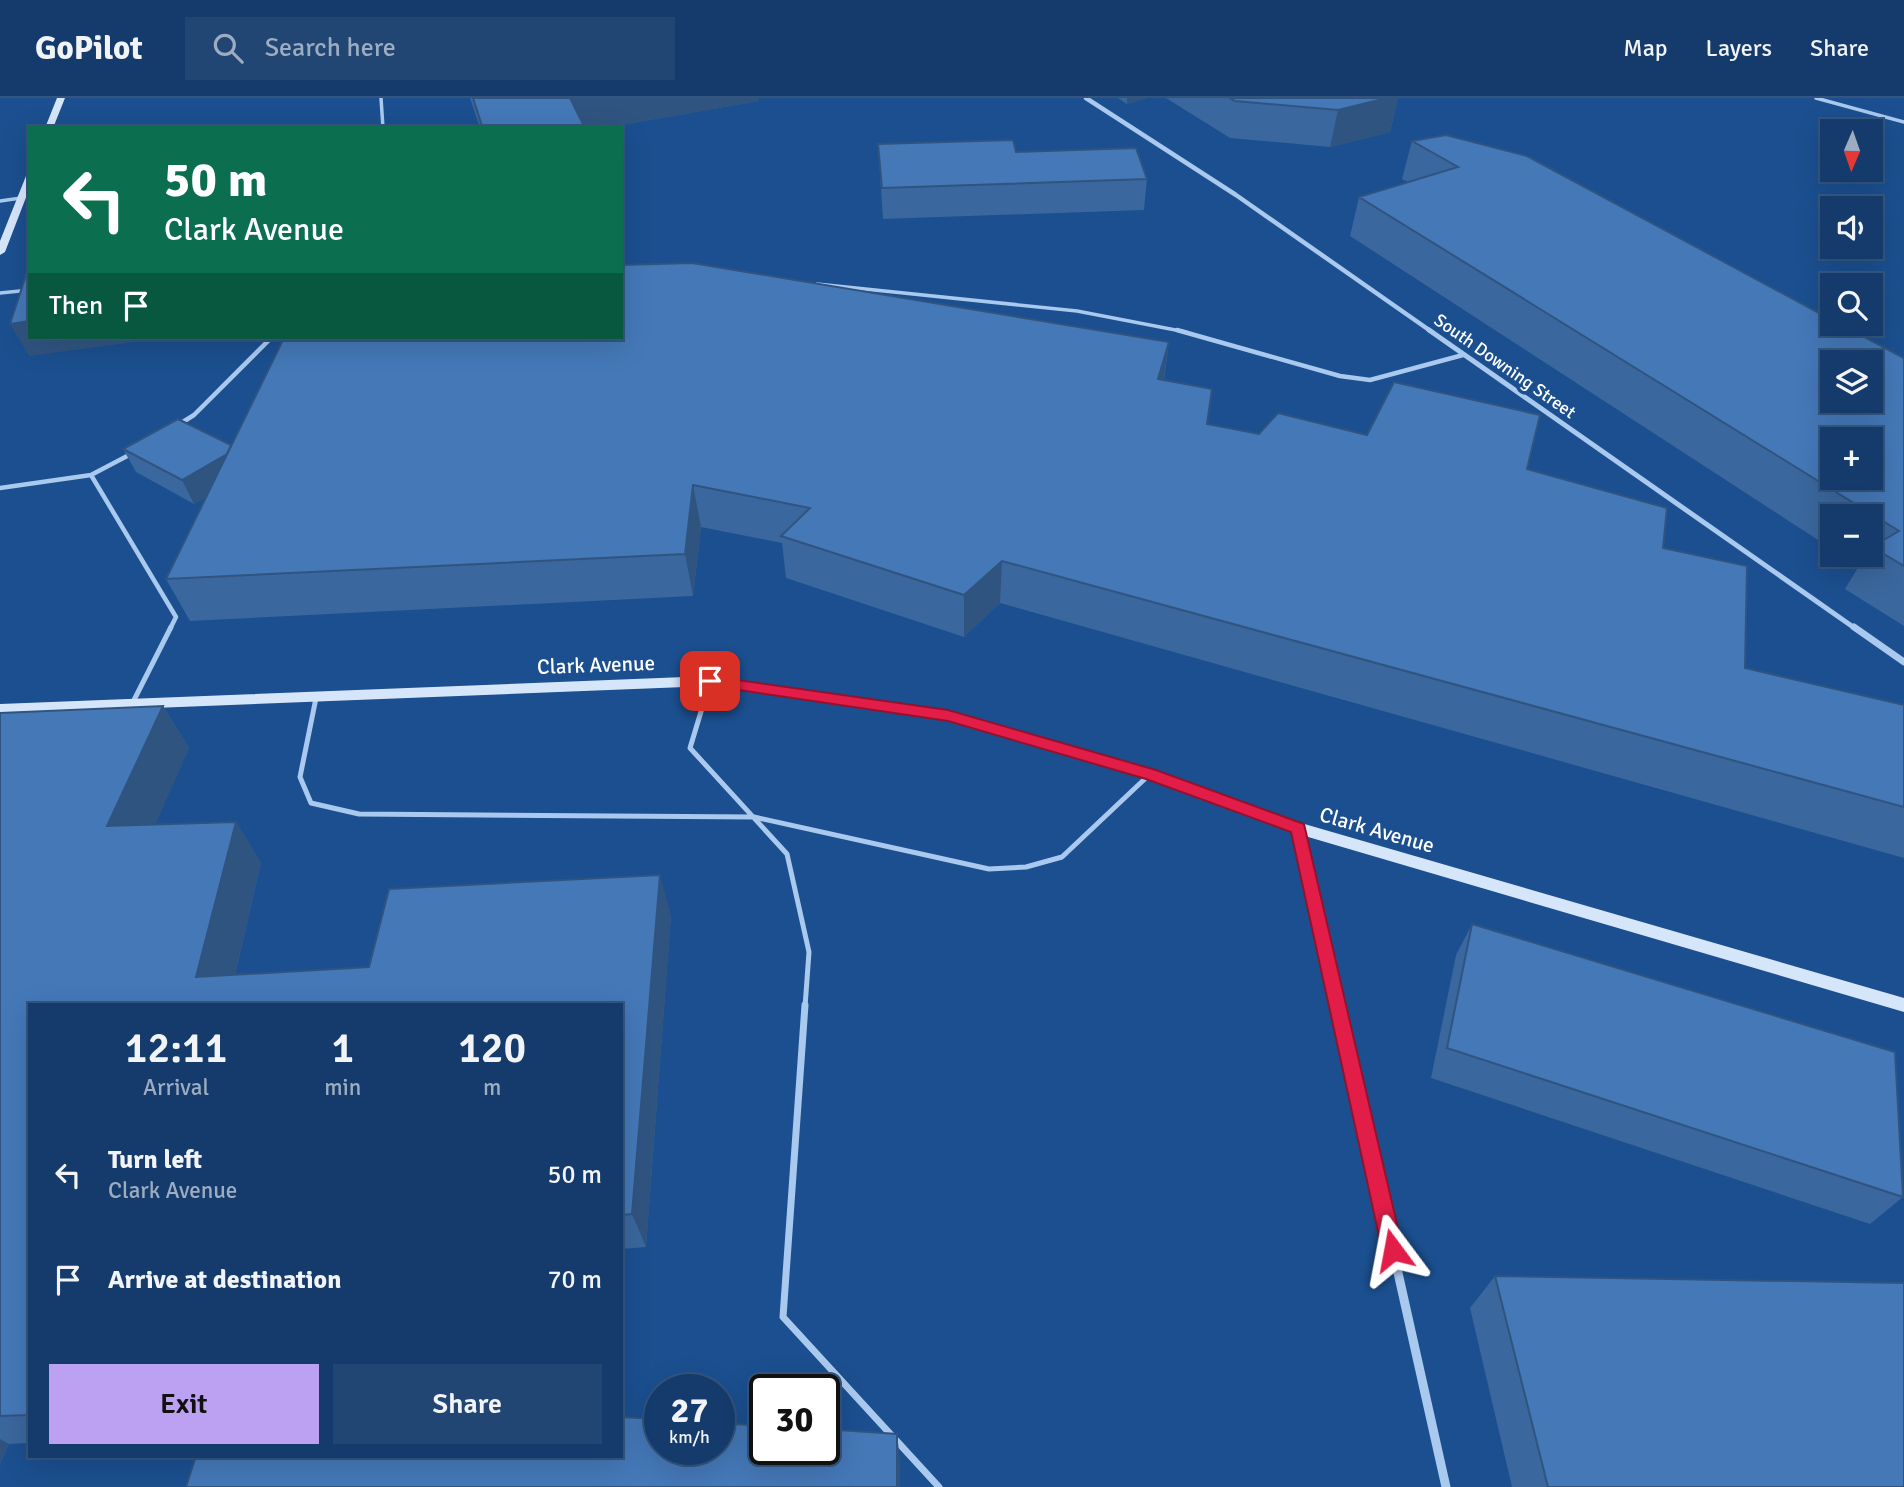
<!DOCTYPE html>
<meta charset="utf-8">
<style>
:root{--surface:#143b6b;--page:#214673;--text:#f1f3f6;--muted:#9dadc1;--line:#33557e;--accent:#bca0f2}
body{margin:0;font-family:Signika,sans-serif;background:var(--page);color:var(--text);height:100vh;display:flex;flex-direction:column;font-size:26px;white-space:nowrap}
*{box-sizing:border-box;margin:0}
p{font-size:23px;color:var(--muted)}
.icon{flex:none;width:38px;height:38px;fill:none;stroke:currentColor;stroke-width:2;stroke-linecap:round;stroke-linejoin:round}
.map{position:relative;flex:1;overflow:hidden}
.side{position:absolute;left:28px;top:905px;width:595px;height:455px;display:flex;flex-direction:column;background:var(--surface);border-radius:0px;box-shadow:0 7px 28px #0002,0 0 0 2px var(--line)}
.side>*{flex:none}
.guide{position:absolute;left:28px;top:28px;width:595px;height:214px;border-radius:0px;box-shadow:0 7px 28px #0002,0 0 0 2px var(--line);background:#0b6e4f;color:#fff;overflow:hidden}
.needle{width:46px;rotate:182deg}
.controls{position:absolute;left:1820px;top:21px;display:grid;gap:14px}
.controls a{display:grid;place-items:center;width:63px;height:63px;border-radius:0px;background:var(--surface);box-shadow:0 7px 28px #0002,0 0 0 2px var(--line);font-size:35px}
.speed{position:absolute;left:644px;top:1276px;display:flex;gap:14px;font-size:35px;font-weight:700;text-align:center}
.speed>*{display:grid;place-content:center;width:91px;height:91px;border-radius:50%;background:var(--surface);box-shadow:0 7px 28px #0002,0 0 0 2px var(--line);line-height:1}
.speed small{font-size:18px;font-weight:400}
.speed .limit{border:4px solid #111;border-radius:10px;background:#fff;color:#111}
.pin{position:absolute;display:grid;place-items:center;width:60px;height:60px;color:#fff;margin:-30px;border-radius:14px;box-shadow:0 4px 10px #0006}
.me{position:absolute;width:77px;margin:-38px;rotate:347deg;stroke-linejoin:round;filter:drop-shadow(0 0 5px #0008)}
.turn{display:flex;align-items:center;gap:24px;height:147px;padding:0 21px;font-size:32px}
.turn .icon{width:91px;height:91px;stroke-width:2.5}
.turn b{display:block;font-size:49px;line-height:60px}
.then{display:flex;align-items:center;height:66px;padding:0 21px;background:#0003;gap:14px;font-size:26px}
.eta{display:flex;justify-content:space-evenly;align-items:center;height:119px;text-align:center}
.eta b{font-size:42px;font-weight:600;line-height:49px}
.primary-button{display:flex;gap:14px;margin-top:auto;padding:14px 21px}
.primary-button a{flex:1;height:80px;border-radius:0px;background:var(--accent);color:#111;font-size:28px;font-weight:600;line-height:80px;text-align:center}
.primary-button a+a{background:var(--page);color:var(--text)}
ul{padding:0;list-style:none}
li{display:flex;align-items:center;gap:21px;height:105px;padding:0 21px}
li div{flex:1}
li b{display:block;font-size:26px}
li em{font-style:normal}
header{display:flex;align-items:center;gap:42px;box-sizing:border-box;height:98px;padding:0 35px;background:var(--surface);border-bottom:2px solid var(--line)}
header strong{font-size:33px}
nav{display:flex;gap:38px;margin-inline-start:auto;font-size:24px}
.search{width:490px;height:63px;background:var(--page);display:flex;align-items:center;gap:18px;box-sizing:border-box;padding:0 24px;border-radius:0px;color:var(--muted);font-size:26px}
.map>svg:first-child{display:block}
</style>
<header>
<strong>GoPilot</strong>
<div class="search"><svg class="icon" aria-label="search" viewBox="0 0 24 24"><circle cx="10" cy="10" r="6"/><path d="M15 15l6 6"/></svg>Search here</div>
<nav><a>Map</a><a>Layers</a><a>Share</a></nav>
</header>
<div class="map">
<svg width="1904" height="1389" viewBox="0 0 1904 1389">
<rect width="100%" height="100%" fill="#1b4f8f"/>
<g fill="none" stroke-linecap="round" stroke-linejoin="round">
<path stroke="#a9c9ee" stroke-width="3.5" d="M381 0 383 30
M1816 0 1904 24
M0 103 21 100
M817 186 1077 213 1186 234
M0 195 30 192"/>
<path stroke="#a9c9ee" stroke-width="4.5" d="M1177 232 1340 278 1370 282 1463 257
M178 327 194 317 271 240
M91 377 176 519 170 531
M0 390 91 377 131 356"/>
<path stroke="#a9c9ee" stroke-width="5" d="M710 584 690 650 787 756 809 854 805 909
M316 600 300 679 311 705 359 716 754 719 989 771 1026 769 1062 759 1150 676
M132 606 171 529"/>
<path stroke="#a9c9ee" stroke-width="7" d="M805 907 783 1219 939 1389"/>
<path stroke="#a9c9ee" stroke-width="4.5" d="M1086 0 1236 97 1432 234"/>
<path stroke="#a9c9ee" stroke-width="5" d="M1429 232 1856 531"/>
<path stroke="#a9c9ee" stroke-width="7" d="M1854 529 1904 564
M1298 730 1338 909"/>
<path stroke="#a9c9ee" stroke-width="9" d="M1338 907 1446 1389"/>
<path fill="#d6e6fa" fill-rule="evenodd" d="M57 0H65L53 30H45Z
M30 76V89L5 154 0 157V143L26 78Z
M710 578 949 613 1155 672 1301 725 1904 900V914L1298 736 1146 680 949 623 710 588 0 616V606Z"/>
</g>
<path fill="#3a679d" d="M470 0H759V3L603 30H480Z
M1118 0H1147L1127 6Z
M1166 0H1398L1390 34 1330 49 1230 40Z
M1412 43 1904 260V528L1845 491 1859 468 1842 457H1871V418H1832V451L1350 138 1359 99 1408 84 1402 81Z
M878 46 1016 54 1147 81 1144 112 883 121Z
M1169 244 1164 282 1207 326 1259 336 1367 337 1527 371 1663 450 1745 570 1904 607V760L1000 505 964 539 786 480 782 445 701 429 693 498 190 523 166 481 206 399 194 406 136 374 123 351 231 347Z
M163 608 189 650 155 726 236 724 261 765 235 877 369 869 671 817 646 1149 621 1151V906H30V1345L9 1346 0 1366V615Z
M1472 826 1903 1099 1870 1126 1431 980 1456 857Z
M1495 1178 1904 1389H1512L1470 1210Z"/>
<path fill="#305480" d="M569 0H759V3L603 30H575Z
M1127 0H1147L1127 6Z
M1387 0H1398L1390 34 1330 49 1338 12Z
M30 223V240H165L29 258 10 226Z
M1169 244 1163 285 1158 281Z
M237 350 248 373 194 406 182 382Z
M693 387 701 429 693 498 685 456Z
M1002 463 1000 505 964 539V497Z
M163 608 189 650 137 769 107 728Z
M236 724 261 765 228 906 196 879Z
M660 777 671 817 646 1149 632 1116Z
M897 1336 900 1362V1389H897Z
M0 1341 9 1346 0 1366Z"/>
<path fill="#4478b7" stroke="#305480" stroke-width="2" fill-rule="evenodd" d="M473 0H570L585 30H518L482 28Z
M1230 0H1387L1338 12 1235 3Z
M1446 37 1527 58 1832 222V226H1840L1904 260V468L1872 449 1899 433 1359 99 1458 69 1412 43ZM1832 264H1871V303H1832ZM1832 341H1871V380H1832Z
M1013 42 1016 54 1136 50 1147 81 882 90 878 46Z
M692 165 1169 244 1158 281 1212 291 1207 326 1259 336 1278 315 1367 337 1394 284 1540 317 1527 371 1667 410 1663 450 1747 468 1745 570 1904 607V709L1002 463 964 497 781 438 810 410 693 387 685 456 166 481 284 240H621V167Z
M26 177H30V223L10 226Z
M178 321 231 347 227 356 182 382 123 351Z
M163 608 107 728 236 724 196 879 369 869 389 791 660 777 632 1116 621 1117V906H30V1317L0 1318V615Z
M1472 826 1895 954 1903 1099 1447 950Z
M1495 1178 1904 1185V1389H1548Z
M621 1319 660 1321V1351H719V1325L765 1328V1351H824V1331L897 1336V1389H186L196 1358H621Z"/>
<path fill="#e11d48" stroke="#92132f" stroke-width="2" d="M710 578 948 612 1156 672 1304 726 1403 1152 1400 1159 1393 1162 1385 1159 1382 1152 1291 734 1146 681 948 623 705 587 703 583Z"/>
<g text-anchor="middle" stroke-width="7" stroke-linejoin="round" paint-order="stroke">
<g font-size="18" fill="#fff" stroke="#1b4f8f">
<text transform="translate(1505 268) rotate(35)" y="6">South Downing Street</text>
</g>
<g font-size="21" fill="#fff" stroke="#1b4f8f">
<text transform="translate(596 567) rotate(-2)" y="7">Clark Avenue</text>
<text transform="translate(1377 732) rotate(16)" y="7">Clark Avenue</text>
</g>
</g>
</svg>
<div class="controls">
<a><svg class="needle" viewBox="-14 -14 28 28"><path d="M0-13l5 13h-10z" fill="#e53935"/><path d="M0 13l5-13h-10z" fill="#9dadc1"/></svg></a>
<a><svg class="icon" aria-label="sound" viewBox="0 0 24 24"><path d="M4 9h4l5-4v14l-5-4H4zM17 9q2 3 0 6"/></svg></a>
<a><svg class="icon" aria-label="search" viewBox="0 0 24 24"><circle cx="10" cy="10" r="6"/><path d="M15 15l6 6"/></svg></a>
<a><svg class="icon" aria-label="layers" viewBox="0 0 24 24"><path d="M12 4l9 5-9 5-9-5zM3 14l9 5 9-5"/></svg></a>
<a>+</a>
<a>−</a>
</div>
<div class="speed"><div>27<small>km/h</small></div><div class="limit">30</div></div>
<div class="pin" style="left:710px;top:583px;background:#d93025"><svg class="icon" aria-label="arrive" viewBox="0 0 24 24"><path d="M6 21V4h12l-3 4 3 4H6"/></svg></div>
<svg class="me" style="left:1393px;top:1152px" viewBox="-20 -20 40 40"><path d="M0-17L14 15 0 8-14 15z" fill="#e11d48" stroke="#fff" stroke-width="4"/></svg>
<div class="guide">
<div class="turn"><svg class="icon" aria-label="left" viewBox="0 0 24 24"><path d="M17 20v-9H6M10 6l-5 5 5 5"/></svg><div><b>50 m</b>Clark Avenue</div></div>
<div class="then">Then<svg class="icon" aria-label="arrive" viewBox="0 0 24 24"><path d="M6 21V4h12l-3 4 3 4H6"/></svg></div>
</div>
<section class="side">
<div class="eta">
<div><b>12:11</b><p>Arrival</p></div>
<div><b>1</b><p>min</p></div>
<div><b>120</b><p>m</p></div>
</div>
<ul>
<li><svg class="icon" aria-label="left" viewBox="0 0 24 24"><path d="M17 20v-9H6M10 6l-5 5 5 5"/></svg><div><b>Turn left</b><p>Clark Avenue</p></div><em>50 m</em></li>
<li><svg class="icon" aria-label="arrive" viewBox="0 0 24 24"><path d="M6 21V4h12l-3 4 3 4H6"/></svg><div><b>Arrive at destination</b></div><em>70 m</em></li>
</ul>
<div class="primary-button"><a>Exit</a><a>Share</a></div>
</section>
</div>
